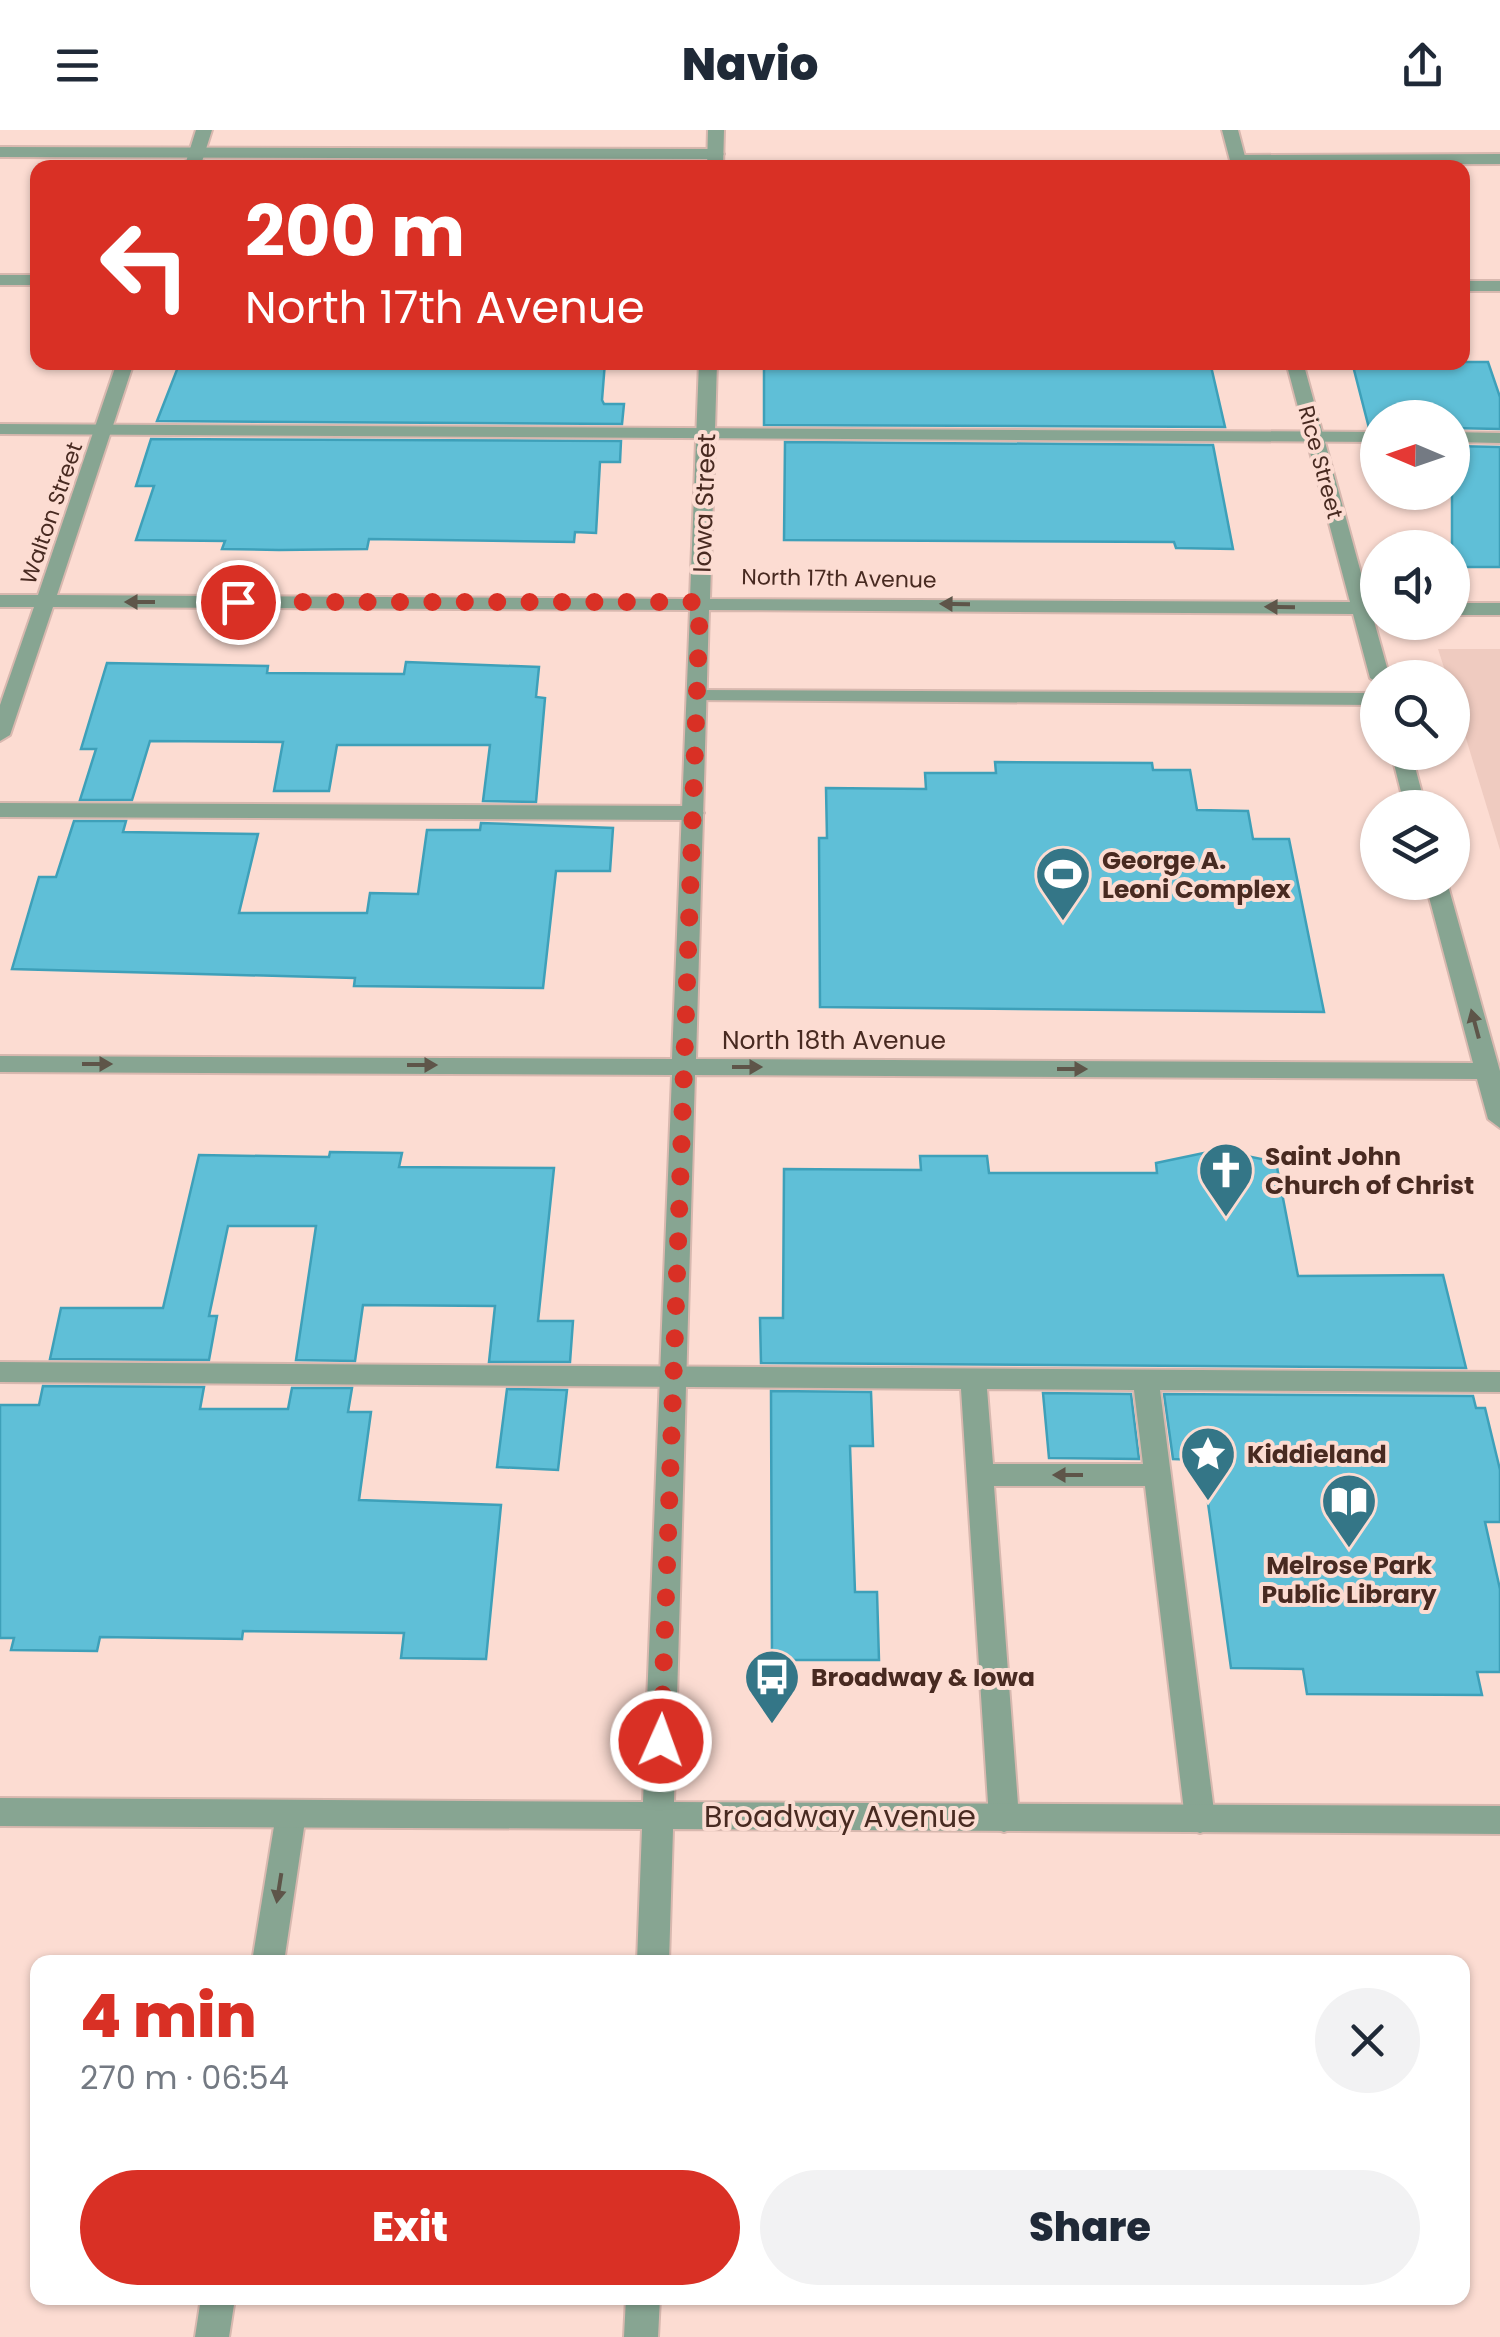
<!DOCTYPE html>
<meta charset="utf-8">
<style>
:root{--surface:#fff;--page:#f2f2f3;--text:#1f2937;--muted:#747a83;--accent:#d93025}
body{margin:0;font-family:Poppins,sans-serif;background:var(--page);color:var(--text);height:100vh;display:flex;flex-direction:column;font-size:38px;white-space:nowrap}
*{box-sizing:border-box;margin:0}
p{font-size:32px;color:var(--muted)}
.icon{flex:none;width:55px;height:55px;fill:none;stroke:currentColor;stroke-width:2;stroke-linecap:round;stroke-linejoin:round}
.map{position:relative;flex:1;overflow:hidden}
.side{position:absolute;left:30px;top:1825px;width:1440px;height:350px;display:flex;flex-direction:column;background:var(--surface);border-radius:20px;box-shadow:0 2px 8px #0004}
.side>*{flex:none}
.guide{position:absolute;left:30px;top:30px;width:1440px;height:210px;border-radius:20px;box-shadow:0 2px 8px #0004;background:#d93025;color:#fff;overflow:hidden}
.needle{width:65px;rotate:272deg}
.tools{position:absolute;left:1360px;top:270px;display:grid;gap:20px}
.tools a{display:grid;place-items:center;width:110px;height:110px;border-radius:50%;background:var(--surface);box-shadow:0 2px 8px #0004;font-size:50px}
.pin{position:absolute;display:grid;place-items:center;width:85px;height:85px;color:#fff;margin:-42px;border:5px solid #fff;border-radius:50%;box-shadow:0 2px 10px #0007}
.me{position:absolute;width:110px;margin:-55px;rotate:2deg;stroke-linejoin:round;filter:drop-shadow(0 0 8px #0008)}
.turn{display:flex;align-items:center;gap:35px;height:210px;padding:0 50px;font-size:45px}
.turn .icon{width:130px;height:130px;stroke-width:2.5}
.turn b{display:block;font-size:70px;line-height:85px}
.round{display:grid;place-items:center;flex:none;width:105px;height:105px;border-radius:52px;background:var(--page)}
.overview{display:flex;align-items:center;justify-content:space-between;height:170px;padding:0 50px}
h1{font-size:60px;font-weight:800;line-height:75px;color:var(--accent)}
.cta{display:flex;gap:20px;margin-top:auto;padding:20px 50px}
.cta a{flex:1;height:115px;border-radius:60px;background:var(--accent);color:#fff;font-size:40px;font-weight:800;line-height:115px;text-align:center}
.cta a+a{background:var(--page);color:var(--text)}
header{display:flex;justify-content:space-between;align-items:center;height:130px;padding:0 50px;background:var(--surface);font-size:45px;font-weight:800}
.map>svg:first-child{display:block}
</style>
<header><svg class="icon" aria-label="menu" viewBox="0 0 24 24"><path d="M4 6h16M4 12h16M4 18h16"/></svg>Navio<svg class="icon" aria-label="share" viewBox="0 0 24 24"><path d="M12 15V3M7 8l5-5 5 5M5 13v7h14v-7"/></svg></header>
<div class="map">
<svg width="1500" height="2207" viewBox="0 0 1500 2207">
<rect width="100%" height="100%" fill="#fcdcd2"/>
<path fill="#efcbc0" d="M1438 519H1500V720L1453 566 1452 548 1447 547Z"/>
<path fill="#5fbfd7" stroke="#3ea0b9" stroke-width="2.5" d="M180 232H605L602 270 604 274H624L622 294 157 291Z
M764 232H1210L1225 297 764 295Z
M1352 232H1488L1500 267V299L1452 298V288H1378V298H1369Z
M151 309 621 311 620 332H600L596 403 575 402 574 412 369 409 367 419 279 420 222 419 225 411 136 410 154 356H136Z
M785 312 1213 315 1233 419 1176 418 1174 412 784 410Z
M1452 316 1500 317V437H1452Z
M406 532 539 537 536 567 545 568 536 672 483 671 490 615H337L329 661H274L283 612 150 611 132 670H80L96 619H81L107 533 268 536 267 543 404 544Z
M995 632 1152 633 1153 640H1190L1197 680 1248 681 1253 709H1289L1324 882 820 877 819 708H827L826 658 926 659 925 643H996Z
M74 691H126L123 702 258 704 239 783H367L370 763 418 764 427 700H480L481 693 613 698 610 741H556L543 858 354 856 355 848 12 839 39 747H56Z
M1218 1020 1276 1032 1298 1146 1443 1145 1466 1238 761 1233 760 1188H783L784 1039 921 1040 920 1026H987L989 1043H1157L1156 1033Z
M330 1022 402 1023 399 1037 554 1038 538 1191H573L570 1232H489L495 1176 363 1175 355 1231 296 1230 316 1096H228L209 1186H217L209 1230 50 1229 61 1178H163L199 1025 329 1027Z
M43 1256 204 1257 200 1279H288L292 1258H352L348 1282H371L359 1370 501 1375 486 1529 401 1528 404 1503 243 1501 242 1509 100 1507 97 1521 11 1520 14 1508H0V1275H39Z
M507 1259 567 1260 558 1340 497 1337Z
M771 1261 871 1262 873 1316H850L855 1462H877L879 1530H772Z
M1043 1263 1131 1264 1139 1329 1049 1328Z
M1164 1264 1473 1266 1476 1278H1485L1500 1340V1392H1485L1500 1459V1542H1477L1482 1565 1307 1564 1303 1539 1231 1538 1202 1330 1173 1329Z"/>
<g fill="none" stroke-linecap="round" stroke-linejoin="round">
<g stroke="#d8b8af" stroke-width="4">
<path id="service" d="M0 17 716 19 724 24 716 29 0 27Z
M1500 24V34L1238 35 1230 30 1238 25Z
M0 294 1378 302V312L0 304Z
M1452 302 1500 303V313L1452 312Z
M697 560 1378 563V575L690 570 687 566Z
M0 673 693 676 704 683 693 690 0 687Z
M0 1232 1500 1242V1262L1160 1260 1215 1689 1211 1699 1200 1703 1189 1699 1185 1689 1145 1356H994L1019 1688 1015 1698 1004 1702 993 1698 989 1688 961 1259 0 1252ZM987 1259 1134 1260 1143 1334H993Z
M291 1670 302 1674 306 1684 284 1832H252L276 1684 280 1674Z
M201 2168H235L229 2207H195Z"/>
</g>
<g stroke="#d8b8af" stroke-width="4">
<path id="minor" d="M196 0H212L200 38H184Z
M708 0H724L723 38H707Z
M1222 0H1238L1248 38H1232Z
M0 145H38V155H0Z
M1462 151H1500V161H1462Z
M117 232H134L57 465 690 469 699 232H717L710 469 1350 472 1286 232H1303L1369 472H1378V484H1372L1390 548H1378V553L1370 548 1353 484 709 480 696 929 1473 933 1425 752H1447L1500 941V998L1488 989 1477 949 695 945 674 1672 1500 1676V1704L673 1699 669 1832H637L642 1699 0 1696V1668L643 1672 672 945 0 942V926L672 929 690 480 53 477 10 605 0 611V575L34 477H0V465H38Z
M1452 473H1500V485H1452Z
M1391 622H1411L1426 678H1405Z
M626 2168H660L658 2207H624Z"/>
</g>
<use href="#service" fill="#87a592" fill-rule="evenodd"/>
<use href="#minor" fill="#87a592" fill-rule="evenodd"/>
</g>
<defs><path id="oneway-solid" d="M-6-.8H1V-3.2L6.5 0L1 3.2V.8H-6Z" transform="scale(2.5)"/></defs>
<g fill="#5e5549">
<use href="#oneway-solid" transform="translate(140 472) rotate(-180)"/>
<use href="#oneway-solid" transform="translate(955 474) rotate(-179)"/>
<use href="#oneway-solid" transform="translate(1280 477) rotate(-179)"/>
<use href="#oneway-solid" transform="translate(1475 894) rotate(-105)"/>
<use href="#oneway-solid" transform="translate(97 934)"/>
<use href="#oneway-solid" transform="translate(422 935)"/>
<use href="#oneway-solid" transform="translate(747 937)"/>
<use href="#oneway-solid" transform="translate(1072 939)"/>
<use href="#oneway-solid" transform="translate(1068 1345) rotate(-180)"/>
<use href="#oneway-solid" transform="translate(279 1758) rotate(99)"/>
</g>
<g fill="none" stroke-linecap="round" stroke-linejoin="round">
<path stroke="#d93025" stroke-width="18" stroke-dasharray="0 32.4" d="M238 472H700L661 1611"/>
</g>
<defs>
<g id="stadium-pin" transform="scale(2.875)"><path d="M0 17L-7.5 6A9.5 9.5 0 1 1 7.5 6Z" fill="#347687" stroke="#fcdcd2"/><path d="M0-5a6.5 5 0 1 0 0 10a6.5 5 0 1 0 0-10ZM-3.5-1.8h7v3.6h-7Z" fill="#fff"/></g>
<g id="church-pin" transform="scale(2.875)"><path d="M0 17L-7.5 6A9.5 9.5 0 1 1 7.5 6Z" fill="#347687" stroke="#fcdcd2"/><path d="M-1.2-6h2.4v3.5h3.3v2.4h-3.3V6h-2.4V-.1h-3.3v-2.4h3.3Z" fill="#fff"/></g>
<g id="sight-pin" transform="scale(2.875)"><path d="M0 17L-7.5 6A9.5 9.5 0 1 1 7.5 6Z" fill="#347687" stroke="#fcdcd2"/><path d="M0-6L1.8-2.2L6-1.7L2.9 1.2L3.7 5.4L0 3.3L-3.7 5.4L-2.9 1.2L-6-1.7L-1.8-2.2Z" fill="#fff"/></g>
<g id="library-pin" transform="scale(2.875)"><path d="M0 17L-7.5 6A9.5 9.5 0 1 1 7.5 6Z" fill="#347687" stroke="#fcdcd2"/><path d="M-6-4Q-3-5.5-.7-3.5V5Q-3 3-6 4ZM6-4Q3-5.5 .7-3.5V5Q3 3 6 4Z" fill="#fff"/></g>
<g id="bus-pin" transform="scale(2.875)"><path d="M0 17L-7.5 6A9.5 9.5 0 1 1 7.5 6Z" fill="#347687" stroke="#fcdcd2"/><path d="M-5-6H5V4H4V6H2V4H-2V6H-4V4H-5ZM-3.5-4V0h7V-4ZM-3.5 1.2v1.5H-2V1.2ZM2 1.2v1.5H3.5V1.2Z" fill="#fff"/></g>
</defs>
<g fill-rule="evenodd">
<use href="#stadium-pin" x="1063" y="744"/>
<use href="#church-pin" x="1226" y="1040"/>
<use href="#sight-pin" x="1208" y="1324"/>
<use href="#library-pin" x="1349" y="1371"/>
<use href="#bus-pin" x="772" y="1547"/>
</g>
<g text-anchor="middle" stroke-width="8" stroke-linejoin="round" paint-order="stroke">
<g font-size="22" fill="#482a21" stroke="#fcdcd2">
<text transform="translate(1321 332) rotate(75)" y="8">Rice Street</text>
<text transform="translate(51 383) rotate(-71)" y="8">Walton Street</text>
<text transform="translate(839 448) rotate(1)" y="8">North 17th Avenue</text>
</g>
<g font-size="25" fill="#482a21" stroke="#fcdcd2">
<text transform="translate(704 373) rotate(-88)" y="9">Iowa Street</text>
<text x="834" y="919">North 18th Avenue</text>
</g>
<g font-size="25" font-weight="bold" fill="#482a21" stroke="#fcdcd2" text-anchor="start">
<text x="1102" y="739">George A.<tspan x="1102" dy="29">Leoni Complex</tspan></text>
<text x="1265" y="1035">Saint John<tspan x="1265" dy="29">Church of Christ</tspan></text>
<text x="1247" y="1333">Kiddieland</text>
<text x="1349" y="1444" text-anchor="middle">Melrose Park<tspan x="1349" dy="29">Public Library</tspan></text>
<text x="811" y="1556">Broadway &amp; Iowa</text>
</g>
<g font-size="30" fill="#482a21" stroke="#fcdcd2">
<text x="840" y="1697">Broadway Avenue</text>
</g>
</g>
</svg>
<div class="tools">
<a><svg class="needle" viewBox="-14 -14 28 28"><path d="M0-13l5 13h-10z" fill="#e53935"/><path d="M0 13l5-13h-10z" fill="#747a83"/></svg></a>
<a><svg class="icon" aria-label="sound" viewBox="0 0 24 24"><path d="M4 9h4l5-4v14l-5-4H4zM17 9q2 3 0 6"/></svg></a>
<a><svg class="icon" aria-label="search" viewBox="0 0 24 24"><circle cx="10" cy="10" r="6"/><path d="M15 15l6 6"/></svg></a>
<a><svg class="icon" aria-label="layers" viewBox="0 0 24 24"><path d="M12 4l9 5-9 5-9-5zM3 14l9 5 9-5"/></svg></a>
</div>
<div class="pin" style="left:238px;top:472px;background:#d93025"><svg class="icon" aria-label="arrive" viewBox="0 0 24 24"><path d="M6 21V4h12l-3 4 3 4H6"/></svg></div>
<svg class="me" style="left:661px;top:1611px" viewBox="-20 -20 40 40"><circle r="17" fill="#d93025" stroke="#fff" stroke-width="3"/><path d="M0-11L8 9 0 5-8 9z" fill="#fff"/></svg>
<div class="guide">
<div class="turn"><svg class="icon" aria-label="left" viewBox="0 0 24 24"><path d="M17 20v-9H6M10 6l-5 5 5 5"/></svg><div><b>200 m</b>North 17th Avenue</div></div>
</div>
<section class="side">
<div class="overview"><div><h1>4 min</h1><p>270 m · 06:54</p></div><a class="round"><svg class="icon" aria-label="close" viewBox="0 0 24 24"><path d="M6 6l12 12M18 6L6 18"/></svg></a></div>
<div class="cta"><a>Exit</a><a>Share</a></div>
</section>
</div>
